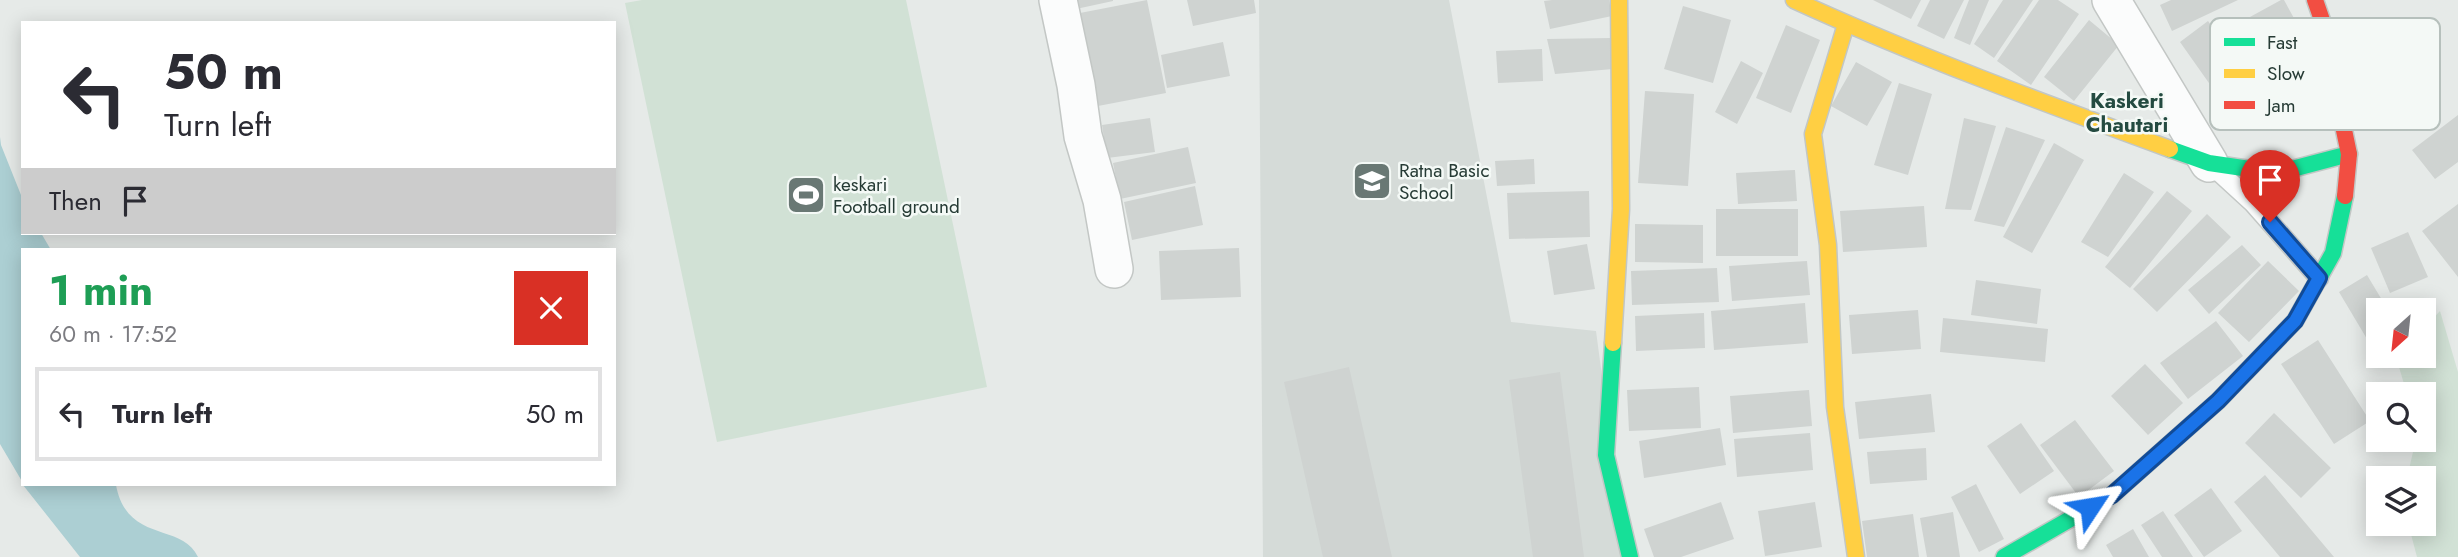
<!DOCTYPE html>
<meta charset="utf-8">
<style>
:root{--surface:#fff;--page:#f7f7f7;--text:#2b2b33;--muted:#7c7c81;--line:#e1e1e2}
body{margin:0;font-family:Jost,sans-serif;background:var(--page);color:var(--text);height:100vh;display:flex;flex-direction:column;font-size:26px;white-space:nowrap}
*{box-sizing:border-box;margin:0}
p{font-size:23px;color:var(--muted)}
.icon{flex:none;width:38px;height:38px;fill:none;stroke:currentColor;stroke-width:2;stroke-linecap:round;stroke-linejoin:round}
.map{position:relative;flex:1;overflow:hidden}
.details{position:absolute;left:21px;top:248px;width:595px;height:238px;display:flex;flex-direction:column;background:var(--surface);border-radius:0px;box-shadow:0 4px 18px #0003}
.details>*{flex:none}
.hud{position:absolute;left:21px;top:21px;width:595px;height:214px;border-radius:0px;box-shadow:0 4px 18px #0003;background:#fff;color:var(--text);overflow:hidden}
.needle{width:46px;rotate:207deg}
.buttons{position:absolute;left:2366px;top:298px;display:grid;gap:14px}
.buttons a{display:grid;place-items:center;width:70px;height:70px;border-radius:0px;background:var(--surface);box-shadow:0 4px 18px #0003;font-size:35px}
.pin{position:absolute;display:grid;place-items:center;width:60px;height:60px;color:#fff;margin:-72px -30px;border-radius:50% 50% 50% 0;rotate:-45deg;box-shadow:0 0 7px #0007}
.pin .icon{rotate:45deg}
.me{position:absolute;width:77px;margin:-38px;rotate:57deg;stroke-linejoin:round;filter:drop-shadow(0 0 5px #0008)}
.turn{display:flex;align-items:center;gap:24px;height:147px;padding:0 28px;font-size:32px}
.turn .icon{width:91px;height:91px;stroke-width:2.5}
.turn b{display:block;font-size:49px;line-height:60px}
.then{display:flex;align-items:center;height:66px;padding:0 28px;background:#0003;gap:14px;font-size:26px}
.round{display:grid;place-items:center;flex:none;width:74px;height:74px;border-radius:0px;background:var(--page)}
.headline{display:flex;align-items:center;justify-content:space-between;height:119px;padding:0 28px}
h1{font-size:42px;font-weight:700;line-height:52px;color:#1e9e55}
ul{padding:0;list-style:none}
li{display:flex;align-items:center;gap:21px;height:94px;margin:0 14px 10px;padding:0 14px;border:4px solid var(--line);border-radius:0px}
li div{flex:1}
li b{display:block;font-size:26px}
li em{font-style:normal}
.map>svg:first-child{display:block}
</style>
<div class="map">
<svg width="2458" height="557" viewBox="0 0 2458 557">
<rect width="100%" height="100%" fill="#e6eae8"/>
<path fill="#d5dbd8" d="M1259 0H1449L1511 322 1596 331 1626 557H1263Z"/>
<path fill="#d1e1d5" d="M642 0H906L987 387 717 442 625 3Z
M2440 311 2458 372V557H2417L2408 523H2424V478H2407L2416 439H2424V394H2407L2396 357 2424 355V328Z"/>
<path fill="#accfd3" d="M0 137 1 145 23 200V233H41L51 250H23V483L0 444Z
M23 485H116C127 544 182 522 198 557H80Z"/>
<path fill="#cfd3d1" d="M1074 0H1113V1L1076 9Z
M1147 0 1166 93 1098 106 1080 13Z
M1187 0H1254L1256 13 1193 26Z
M1552 0H1609L1612 16 1550 29 1544 1Z
M1873 0H1921L1911 19Z
M1930 0H1964L1944 39 1917 26Z
M1969 0H1989L1970 45 1954 38Z
M2003 0H2033L1994 58 1974 44Z
M2039 0H2058L2079 14 2031 85 1997 61Z
M2171 0H2238L2172 31 2160 5Z
M2281 0H2284L2328 80 2273 110 2228 29Z
M1683 6 1731 20 1713 83 1664 69Z
M2089 20 2119 45 2074 101 2044 77Z
M2208 21 2245 72 2216 93 2180 42Z
M1786 25 1820 40 1791 113 1756 98Z
M1611 38 1613 69 1555 74 1547 39Z
M1223 42 1230 76 1167 88 1161 55Z
M1542 49 1543 81 1498 83 1496 51Z
M1741 61 1763 73 1737 124 1715 112Z
M1856 62 1892 82 1867 126 1831 106Z
M1899 83 1932 94 1908 175 1874 165Z
M1645 91 1694 94 1688 186 1638 183Z
M2458 115V162L2435 179 2412 150Z
M1150 118 1155 152 1107 158 1102 125Z
M1964 118 1996 126 1971 210 1945 209Z
M2006 127 2045 140 2004 227 1974 221Z
M2054 143 2084 160 2032 253 2003 237Z
M1188 147 1196 183 1120 199 1113 163Z
M1534 159 1535 184 1497 186 1495 161Z
M1795 170 1797 201 1738 204 1736 173Z
M2124 173 2154 192 2108 257 2081 242Z
M1195 186 1203 225 1132 240 1124 202Z
M1589 191 1590 237 1509 239 1507 193Z
M2167 191 2192 211 2130 288 2105 267Z
M2458 204V277L2422 231Z
M1924 206 1927 247 1843 252 1840 211Z
M1716 209H1798V256H1716Z
M2207 214 2231 237 2157 312 2133 289Z
M1635 224 1703 225V263L1635 262Z
M2408 232 2428 277 2390 293 2371 248Z
M1587 244 1595 289 1554 295 1547 251Z
M2242 245 2261 265 2209 314 2188 290Z
M1239 248 1241 297 1161 300 1159 251Z
M1807 261 1810 295 1732 301 1729 266Z
M2268 261 2299 291 2249 342 2218 313Z
M1717 268 1719 302 1632 305 1631 271Z
M2367 275 2388 310H2378V332L2367 339 2339 292Z
M1976 280 2041 289 2037 324 1971 315Z
M1805 303 1808 343 1714 350 1711 311Z
M1918 310 1921 349 1852 354 1849 315Z
M1704 313 1705 348 1636 351 1635 316Z
M1943 318 2048 329 2045 362 1940 352Z
M2216 321 2243 356 2188 399 2160 363Z
M2318 340 2370 421 2334 444 2281 364Z
M2145 364 2183 403 2148 435 2111 396Z
M1349 367 1392 557H1323L1284 382Z
M1560 372 1584 557H1533L1509 380Z
M1699 387 1701 428 1629 431 1627 390Z
M1809 390 1812 426 1733 433 1730 396Z
M1931 394 1935 432 1859 439 1855 402Z
M2274 413 2331 468 2301 498 2245 443Z
M2075 420 2114 471 2079 497 2040 445Z
M2021 423 2054 471 2020 494 1987 446Z
M1720 428 1726 465 1644 478 1639 441Z
M1810 433 1813 470 1737 477 1734 439Z
M1926 448 1927 480 1870 484 1867 452Z
M2265 475 2334 557H2280L2234 502Z
M1976 484 2004 539 1979 552 1951 497Z
M2211 488 2242 531 2204 557 2174 515Z
M1721 502 1734 539 1681 557H1654L1644 529Z
M1815 502 1822 547 1765 556 1758 511Z
M2163 511 2193 557H2162L2141 525Z
M1953 512 1960 557H1927L1920 518Z
M1913 514 1919 557H1867L1862 521Z
M2133 529 2149 557H2113L2106 545Z"/>
<g fill="none" stroke-linecap="round" stroke-linejoin="round">
<g stroke="#c3c7c5" stroke-width="21">
<path id="lane" d="M2217 170 2253 203 2319 278"/>
</g>
<g stroke="#c3c7c5" stroke-width="40">
<path id="street" d="M1058 0 1076 85 1083 136 1102 200 1114 269
M2111 0 2209 163"/>
</g>
<g stroke="#c2c7c5" stroke-width="19">
<path id="fast" d="M2170 149 2209 163 2277 173 2349 154
M1613 343 1606 455 1630 557
M2004 557 2112 495 2218 401 2295 321 2333 253 2345 196"/>
</g>
<g stroke="#c2c7c5" stroke-width="19">
<path id="slow" d="M1794 0C1916 56 2044 103 2170 149
M1846 24 1813 134 1828 245 1835 407 1856 557
M1613 343 1621 209 1619 0"/>
</g>
<g stroke="#c2c7c5" stroke-width="19">
<path id="jam" d="M2315 0 2332 49 2340 111 2349 154 2345 196"/>
</g>
<use href="#lane" stroke="#fbfcfc" stroke-width="18"/>
<use href="#street" stroke="#fbfcfc" stroke-width="37"/>
<use href="#fast" stroke="#16e098" stroke-width="16"/>
<use href="#slow" stroke="#ffcf43" stroke-width="16"/>
<use href="#jam" stroke="#f24e42" stroke-width="16"/>
</g>
<g fill="none" stroke-linecap="round" stroke-linejoin="round">
<g stroke="#114b97" stroke-width="18">
<path id="route" d="M2090 507 2112 495 2218 401 2295 321 2319 278 2270 222"/>
</g>
<use href="#route" stroke="#1a73e8" stroke-width="12"/>
</g>
<defs>
<g id="school-square" transform="scale(2.0125)"><rect x="-9" y="-9" width="18" height="18" rx="4" fill="#697874" stroke="#f4f9f6"/><path d="M0-5L7-2L0 1L-7-2ZM-4 1L0 2.5L4 1V4Q0 6-4 4Z" fill="#fff"/></g>
<g id="stadium-square" transform="scale(2.0125)"><rect x="-9" y="-9" width="18" height="18" rx="4" fill="#697874" stroke="#f4f9f6"/><path d="M0-5a6.5 5 0 1 0 0 10a6.5 5 0 1 0 0-10ZM-3.5-1.8h7v3.6h-7Z" fill="#fff"/></g>
</defs>
<g fill-rule="evenodd">
<use href="#school-square" x="1372" y="181"/>
<use href="#stadium-square" x="806" y="195"/>
</g>
<g text-anchor="middle" stroke-width="5" stroke-linejoin="round" paint-order="stroke">
<g font-size="19" fill="#263b35" stroke="#f4f9f6" text-anchor="start">
<text x="1399" y="177">Ratna Basic<tspan x="1399" dy="22">School</tspan></text>
<text x="833" y="191">keskari<tspan x="833" dy="22">Football ground</tspan></text>
</g>
<g font-size="21" font-weight="bold" fill="#244b41" stroke="#f4f9f6">
<text x="2127" y="108">Kaskeri<tspan x="2127" dy="24">Chautari</tspan></text>
</g>
</g>
<rect x="2210" y="18" width="230" height="112" rx="10" fill="#f4f9f6" stroke="#b6c0bc" stroke-width="2"/>
<rect x="2224" y="38" width="31" height="8" fill="#16e098"/>
<rect x="2224" y="69" width="31" height="9" fill="#ffcf43"/>
<rect x="2224" y="101" width="31" height="8" fill="#f24e42"/>
<g font-size="19" fill="#263b35">
<text x="2267" y="49">Fast</text>
<text x="2267" y="80">Slow</text>
<text x="2267" y="112">Jam</text>
</g>
</svg>
<div class="buttons">
<a><svg class="needle" viewBox="-14 -14 28 28"><path d="M0-13l5 13h-10z" fill="#e53935"/><path d="M0 13l5-13h-10z" fill="#7c7c81"/></svg></a>
<a><svg class="icon" aria-label="search" viewBox="0 0 24 24"><circle cx="10" cy="10" r="6"/><path d="M15 15l6 6"/></svg></a>
<a><svg class="icon" aria-label="layers" viewBox="0 0 24 24"><path d="M12 4l9 5-9 5-9-5zM3 14l9 5 9-5"/></svg></a>
</div>
<div class="pin" style="left:2270px;top:222px;background:#d93025"><svg class="icon" aria-label="arrive" viewBox="0 0 24 24"><path d="M6 21V4h12l-3 4 3 4H6"/></svg></div>
<svg class="me" style="left:2090px;top:507px" viewBox="-20 -20 40 40"><path d="M0-17L14 15 0 8-14 15z" fill="#1a73e8" stroke="#fff" stroke-width="4"/></svg>
<div class="hud">
<div class="turn"><svg class="icon" aria-label="left" viewBox="0 0 24 24"><path d="M17 20v-9H6M10 6l-5 5 5 5"/></svg><div><b>50 m</b>Turn left</div></div>
<div class="then">Then<svg class="icon" aria-label="arrive" viewBox="0 0 24 24"><path d="M6 21V4h12l-3 4 3 4H6"/></svg></div>
</div>
<section class="details">
<div class="headline"><div><h1>1 min</h1><p>60 m · 17:52</p></div><a class="round" style="background:#d93025;color:#fff"><svg class="icon" aria-label="close" viewBox="0 0 24 24"><path d="M6 6l12 12M18 6L6 18"/></svg></a></div>
<ul>
<li><svg class="icon" aria-label="left" viewBox="0 0 24 24"><path d="M17 20v-9H6M10 6l-5 5 5 5"/></svg><div><b>Turn left</b></div><em>50 m</em></li>
</ul>
</section>
</div>
